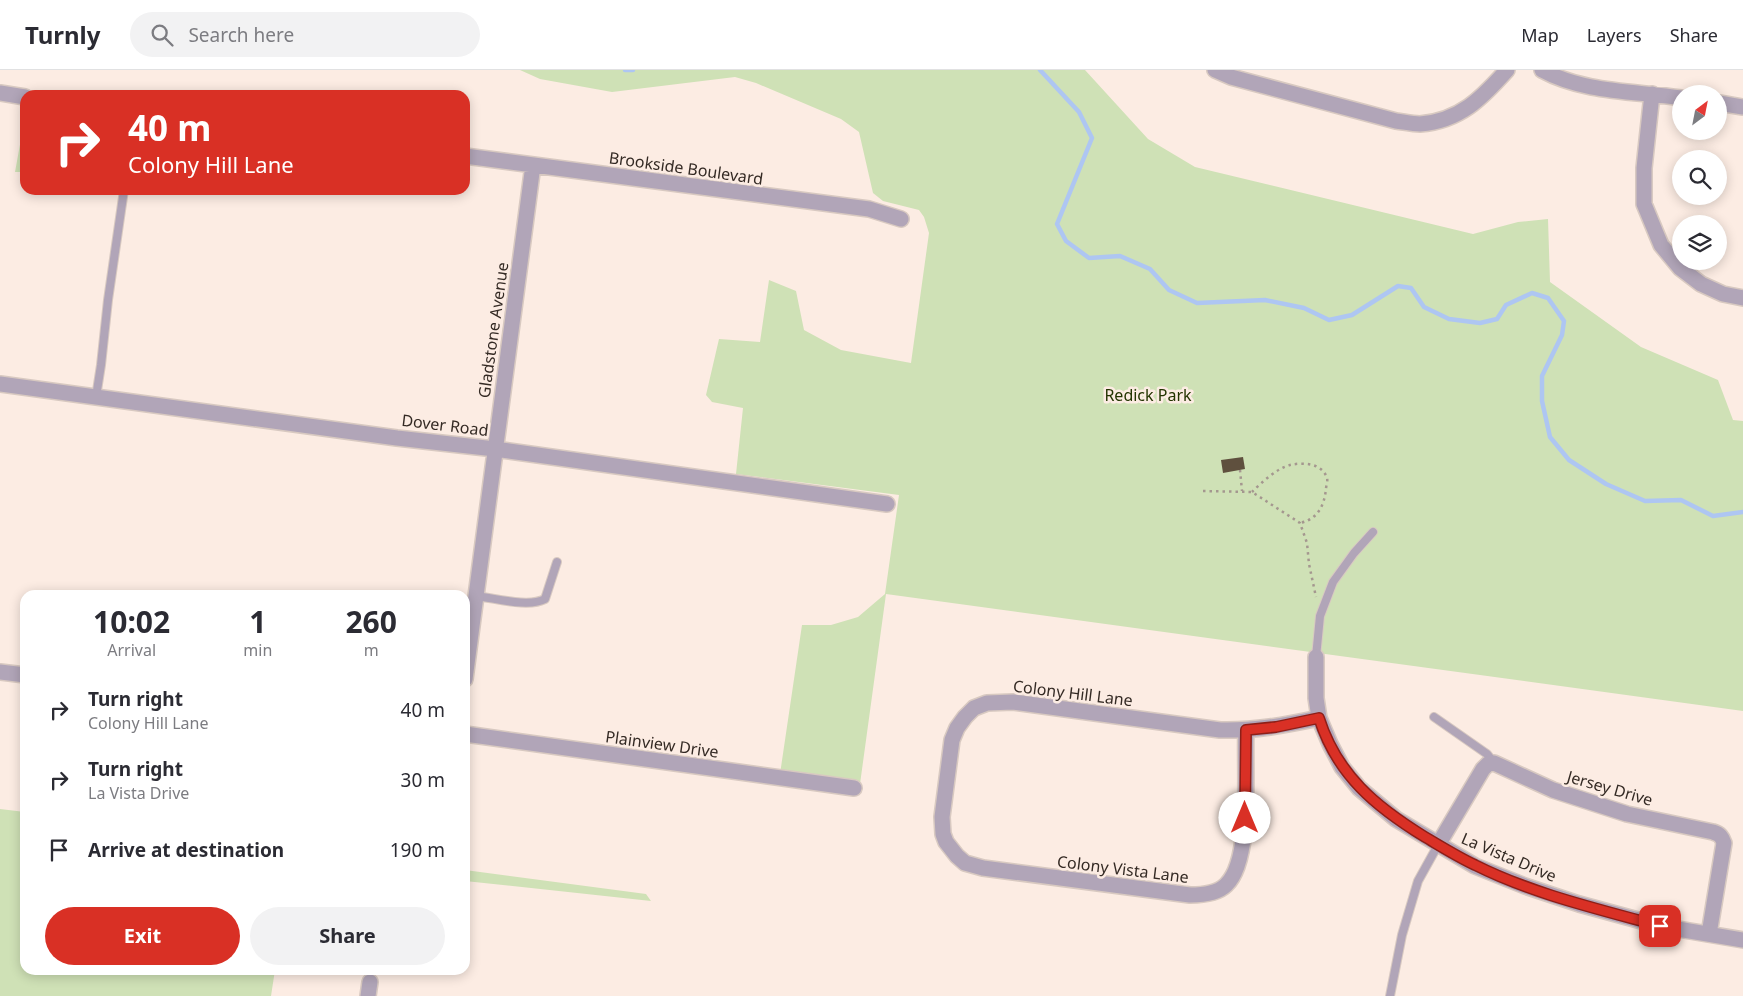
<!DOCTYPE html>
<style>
:root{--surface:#fff;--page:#f2f2f3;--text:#2b2b33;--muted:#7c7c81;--line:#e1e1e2;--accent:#d93025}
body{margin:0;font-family:"Noto Sans",sans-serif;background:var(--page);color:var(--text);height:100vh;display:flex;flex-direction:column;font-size:19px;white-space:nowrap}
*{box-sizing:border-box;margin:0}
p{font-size:16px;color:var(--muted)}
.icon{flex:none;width:28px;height:28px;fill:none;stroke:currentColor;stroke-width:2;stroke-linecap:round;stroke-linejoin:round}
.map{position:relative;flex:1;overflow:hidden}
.details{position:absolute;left:20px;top:520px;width:450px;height:385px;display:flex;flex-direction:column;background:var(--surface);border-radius:15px;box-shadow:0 2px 12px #0003}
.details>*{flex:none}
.hud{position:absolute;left:20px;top:20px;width:450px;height:105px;border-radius:15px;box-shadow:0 2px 12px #0003;background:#d93025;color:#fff;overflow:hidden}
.needle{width:32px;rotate:32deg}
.controls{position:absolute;left:1672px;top:15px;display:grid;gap:10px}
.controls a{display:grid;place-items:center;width:55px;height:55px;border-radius:50%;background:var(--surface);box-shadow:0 2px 12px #0003;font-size:25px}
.pin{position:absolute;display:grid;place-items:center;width:42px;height:42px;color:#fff;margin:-21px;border-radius:10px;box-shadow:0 2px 8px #0006}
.me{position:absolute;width:55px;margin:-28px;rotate:0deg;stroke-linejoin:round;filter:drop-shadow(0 0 4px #0008)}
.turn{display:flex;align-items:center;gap:18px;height:105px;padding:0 25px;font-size:22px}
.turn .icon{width:65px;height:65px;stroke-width:2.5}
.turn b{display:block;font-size:35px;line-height:42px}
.eta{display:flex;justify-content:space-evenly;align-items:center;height:85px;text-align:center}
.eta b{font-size:30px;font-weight:700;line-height:35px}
.button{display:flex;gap:10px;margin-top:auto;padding:10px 25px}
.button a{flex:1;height:58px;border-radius:30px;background:var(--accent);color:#fff;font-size:20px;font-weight:700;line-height:58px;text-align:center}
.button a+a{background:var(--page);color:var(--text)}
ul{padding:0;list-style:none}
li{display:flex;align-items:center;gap:15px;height:70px;padding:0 25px}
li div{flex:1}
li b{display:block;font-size:19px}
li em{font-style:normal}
header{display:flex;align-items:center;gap:30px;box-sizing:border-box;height:70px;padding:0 25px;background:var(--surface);border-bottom:1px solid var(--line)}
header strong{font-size:24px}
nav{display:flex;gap:28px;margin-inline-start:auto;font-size:18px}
.search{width:350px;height:45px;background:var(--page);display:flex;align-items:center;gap:12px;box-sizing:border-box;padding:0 18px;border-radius:28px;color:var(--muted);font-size:19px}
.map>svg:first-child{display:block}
</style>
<header>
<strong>Turnly</strong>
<div class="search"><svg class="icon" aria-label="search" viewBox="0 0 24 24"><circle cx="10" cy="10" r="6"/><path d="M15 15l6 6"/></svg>Search here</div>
<nav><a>Map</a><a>Layers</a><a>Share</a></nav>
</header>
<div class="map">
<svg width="1743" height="926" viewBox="0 0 1743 926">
<rect width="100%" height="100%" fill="#fcece3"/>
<path fill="#cfe1b6" d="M520 0H1085L1148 69 1195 97 1473 164 1518 152 1548 149 1550 212 1641 277 1718 310 1733 350 1743 351V641L886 524 860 714 780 704 802 555H831L858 547 885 524 899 425 736 404 743 338 712 332 706 325 719 269 760 272 769 210 796 221 804 260 841 280 911 293 929 163 924 147 919 140 883 131 873 123 859 62 841 49 756 13 735 7 612 22 540 9Z
M25 47V102H15Z
M0 739 25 742V900H275L271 926H0Z
M465 800 646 824 651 831 465 811Z"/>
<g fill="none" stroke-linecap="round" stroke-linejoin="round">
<path stroke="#aec6f2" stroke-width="4.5" d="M625 0H633
M1040 0 1079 42 1092 68 1057 154 1066 171 1089 188 1120 186 1150 199 1169 220 1197 233 1265 230 1304 238 1329 250 1352 245 1398 216 1411 218 1424 237 1449 249 1480 253 1497 249 1506 235 1532 223 1548 228 1564 251 1562 265 1542 306V331L1550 367 1569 390 1606 414 1645 431 1681 430 1713 446 1743 442"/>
</g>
<path fill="#5f503e" d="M1243 387 1245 399 1223 403 1221 390Z"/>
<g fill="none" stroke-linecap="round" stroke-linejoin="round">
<g stroke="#d8c9c1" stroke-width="10">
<path id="lane" d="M96 327 101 295 108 230 124 120
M476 526C495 528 528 538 545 529L557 492
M1316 587 1320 546 1333 512 1354 483 1373 462
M1434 647 1487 684 1494 693
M1390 926 1402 865 1418 811 1438 775"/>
</g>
<g stroke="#d8c9c1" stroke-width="18">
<path id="street" d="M1215 0 1231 7 1396 51C1404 52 1412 54 1420 54 1460 51 1482 28 1507 0
M1542 0C1584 23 1635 21 1681 28
M0 23 25 27
M1652 24 1644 98V134L1661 175 1680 198 1701 214 1723 224 1743 228
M1719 33 1743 37
M465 86 869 139 901 149
M0 314 397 368 495 379 887 434
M1316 587V628L1319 648 1330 674 1342 697 1359 718 1396 749 1475 796 1525 816 1579 834 1660 856 1743 870
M0 602 25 605
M465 609 533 95
M1246 660C1244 697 1253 790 1226 815 1217 824 1202 825 1190 825L983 798 965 793 957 786 946 772 943 764 942 747 952 670 957 658 965 647 974 638 987 633 1013 632 1220 660C1254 661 1286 655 1319 648
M465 664 854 718
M1438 775 1483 699 1488 694 1494 693 1553 720 1627 744 1713 762C1720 764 1722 767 1724 773L1709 864
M368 926 370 912"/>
</g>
<path stroke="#a4978f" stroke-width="2.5" stroke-dasharray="2.5 4" stroke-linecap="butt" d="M1240 400 1242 421
M1203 421 1252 422 1300 453 1307 473 1309 494 1316 527
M1252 422C1261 413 1277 398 1290 395 1303 392 1322 393 1327 408 1328 411 1326 416 1326 419 1324 436 1318 449 1300 453"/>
<use href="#lane" stroke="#b1a5b8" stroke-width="8"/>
<use href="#street" stroke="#b1a5b8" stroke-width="15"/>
</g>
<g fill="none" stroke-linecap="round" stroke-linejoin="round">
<g stroke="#8d1f18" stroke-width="12">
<path id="route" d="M1245 748 1246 660 1276 657 1319 648C1337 705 1376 737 1425 767 1442 777 1458 787 1475 795 1533 824 1598 839 1660 856"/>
</g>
<use href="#route" stroke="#d93025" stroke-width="9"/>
</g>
<g text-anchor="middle" stroke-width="5" stroke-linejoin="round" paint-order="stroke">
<g font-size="16" fill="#342a24" stroke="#fcece3">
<text transform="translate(686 98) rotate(8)" y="6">Brookside Boulevard</text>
<text transform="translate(493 260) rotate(-82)" y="6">Gladstone Avenue</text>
<text transform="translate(445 355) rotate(7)" y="6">Dover Road</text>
<text transform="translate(1073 623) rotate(7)" y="6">Colony Hill Lane</text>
<text transform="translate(662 674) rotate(8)" y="6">Plainview Drive</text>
<text transform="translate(1610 718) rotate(16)" y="6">Jersey Drive</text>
<text transform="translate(1509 787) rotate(23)" y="6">La Vista Drive</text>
<text transform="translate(1123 799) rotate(7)" y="6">Colony Vista Lane</text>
</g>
<g font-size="16" fill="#233400" stroke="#fcece3">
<text x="1148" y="331">Redick Park</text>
</g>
</g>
</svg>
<div class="controls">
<a><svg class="needle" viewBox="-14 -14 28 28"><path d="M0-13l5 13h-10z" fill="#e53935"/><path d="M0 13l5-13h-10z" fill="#7c7c81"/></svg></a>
<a><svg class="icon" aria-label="search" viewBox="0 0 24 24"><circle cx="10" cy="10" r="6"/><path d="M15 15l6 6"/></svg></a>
<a><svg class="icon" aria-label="layers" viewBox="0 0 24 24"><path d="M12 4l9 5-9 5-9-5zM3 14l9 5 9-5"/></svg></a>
</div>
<div class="pin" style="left:1660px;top:856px;background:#d93025"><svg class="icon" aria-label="arrive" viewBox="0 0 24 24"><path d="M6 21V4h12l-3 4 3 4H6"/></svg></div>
<svg class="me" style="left:1245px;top:748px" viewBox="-20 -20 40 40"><circle r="19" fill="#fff"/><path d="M0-13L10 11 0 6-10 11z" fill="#d93025"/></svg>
<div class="hud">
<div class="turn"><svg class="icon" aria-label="right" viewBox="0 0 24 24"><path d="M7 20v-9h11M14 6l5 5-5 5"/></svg><div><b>40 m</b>Colony Hill Lane</div></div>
</div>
<section class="details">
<div class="eta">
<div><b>10:02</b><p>Arrival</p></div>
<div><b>1</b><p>min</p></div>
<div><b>260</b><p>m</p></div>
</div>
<ul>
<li><svg class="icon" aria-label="right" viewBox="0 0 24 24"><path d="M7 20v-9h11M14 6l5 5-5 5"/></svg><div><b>Turn right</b><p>Colony Hill Lane</p></div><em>40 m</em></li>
<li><svg class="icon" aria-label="right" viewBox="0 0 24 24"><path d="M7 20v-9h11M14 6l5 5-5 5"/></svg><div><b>Turn right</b><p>La Vista Drive</p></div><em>30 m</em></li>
<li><svg class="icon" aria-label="arrive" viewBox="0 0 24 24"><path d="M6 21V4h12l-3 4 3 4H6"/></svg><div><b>Arrive at destination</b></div><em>190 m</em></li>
</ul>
<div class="button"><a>Exit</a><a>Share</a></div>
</section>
</div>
